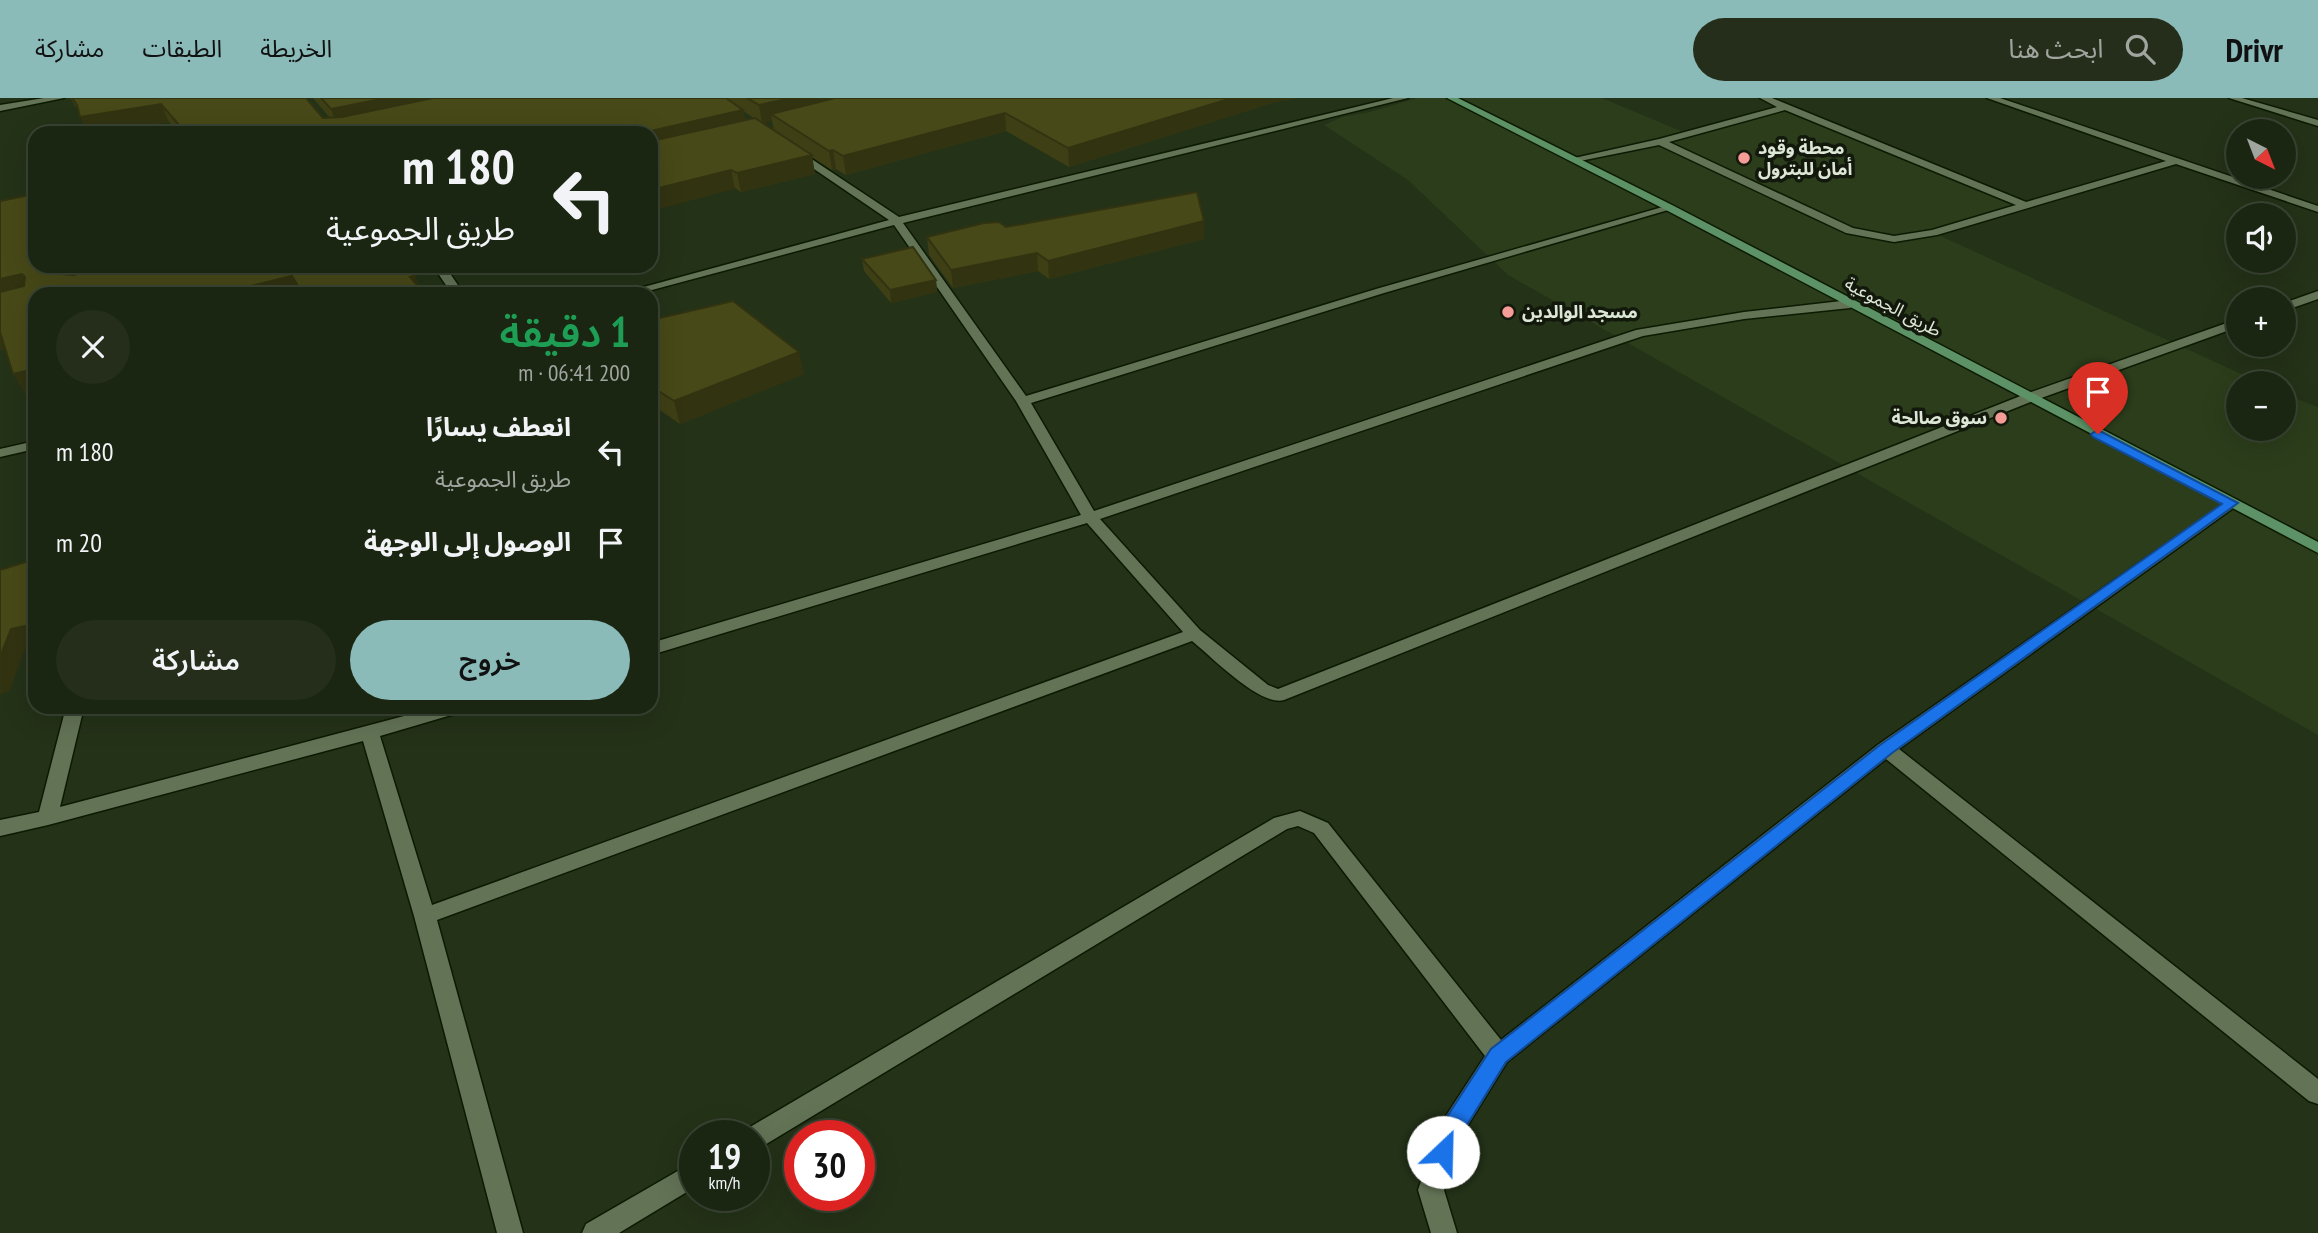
<!DOCTYPE html>
<html lang="ar">
<meta charset="utf-8">
<style>
:root{--surface:#1b2612;--page:#242e1b;--text:#f1f3f6;--muted:#a0a59f;--line:#394332;--accent:#8bbbb9}
body{margin:0;font-family:"PT Sans Narrow","Noto Sans Arabic",sans-serif;background:var(--page);color:var(--text);direction:rtl;height:100vh;display:flex;flex-direction:column;font-size:26px;white-space:nowrap}
*{box-sizing:border-box;margin:0}
p{font-size:23px;color:var(--muted)}
.icon{flex:none;width:38px;height:38px;fill:none;stroke:currentColor;stroke-width:2;stroke-linecap:round;stroke-linejoin:round}
.map{position:relative;flex:1;overflow:hidden;direction:ltr}
.drawer{position:absolute;left:28px;top:189px;width:630px;height:427px;display:flex;flex-direction:column;background:var(--surface);border-radius:21px;box-shadow:0 7px 28px #0002,0 0 0 2px var(--line);direction:rtl}
.drawer>*{flex:none}
.guide{position:absolute;left:28px;top:28px;width:630px;height:147px;border-radius:21px;box-shadow:0 7px 28px #0002,0 0 0 2px var(--line);direction:rtl;background:#1b2612;color:var(--text);overflow:hidden}
.needle{width:46px;rotate:138deg}
.tools{position:absolute;left:2226px;top:21px;display:grid;gap:14px}
.tools a{display:grid;place-items:center;width:70px;height:70px;border-radius:50%;background:var(--surface);box-shadow:0 7px 28px #0002,0 0 0 2px var(--line);font-size:35px}
.speed{position:absolute;left:679px;top:1022px;display:flex;gap:14px;font-size:35px;font-weight:700;text-align:center}
.speed>*{display:grid;place-content:center;width:91px;height:91px;border-radius:50%;background:var(--surface);box-shadow:0 7px 28px #0002,0 0 0 2px var(--line);line-height:1}
.speed small{font-size:18px;font-weight:400}
.speed .limit{border:10px solid #d22;background:#fff;color:#111}
.pin{position:absolute;display:grid;place-items:center;width:60px;height:60px;color:#fff;margin:-72px -30px;border-radius:50% 50% 50% 0;rotate:-45deg;box-shadow:0 0 7px #0007}
.pin .icon{rotate:45deg}
.me{position:absolute;width:77px;margin:-38px;rotate:24deg;stroke-linejoin:round;filter:drop-shadow(0 0 5px #0008)}
.turn{display:flex;align-items:center;gap:24px;height:147px;padding:0 28px;font-size:32px}
.turn .icon{width:91px;height:91px;stroke-width:2.5}
.turn b{display:block;font-size:49px;line-height:60px}
.round{display:grid;place-items:center;flex:none;width:74px;height:74px;border-radius:37px;background:var(--page)}
.overview{display:flex;align-items:center;justify-content:space-between;height:119px;padding:0 28px}
h1{font-size:42px;font-weight:600;line-height:52px;color:#1e9e55}
.primary-button{display:flex;gap:14px;margin-top:auto;padding:14px 28px}
.primary-button a{flex:1;height:80px;border-radius:42px;background:var(--accent);color:#111;font-size:28px;font-weight:600;line-height:80px;text-align:center}
.primary-button a+a{background:var(--page);color:var(--text)}
ul{padding:0;list-style:none}
li{display:flex;align-items:center;gap:21px;height:91px;padding:0 28px}
li div{flex:1}
li b{display:block;font-size:26px}
li em{font-style:normal}
header{display:flex;align-items:center;gap:42px;box-sizing:border-box;height:98px;padding:0 35px;background:var(--accent);color:#111}
header strong{font-size:33px}
nav{display:flex;gap:38px;margin-inline-start:auto;font-size:24px}
.search{width:490px;height:63px;background:var(--page);display:flex;align-items:center;gap:18px;box-sizing:border-box;padding:0 24px;border-radius:38px;color:var(--muted);font-size:26px}
.map>svg:first-child{display:block}
</style>
<header>
<strong>Drivr</strong>
<div class="search"><svg class="icon" aria-label="search" viewBox="0 0 24 24"><circle cx="10" cy="10" r="6"/><path d="M15 15l6 6"/></svg>ابحث هنا</div>
<nav><a>الخريطة</a><a>الطبقات</a><a>مشاركة</a></nav>
</header>
<div class="map">
<svg width="2318" height="1135" viewBox="0 0 2318 1135">
<rect width="100%" height="100%" fill="#243218"/>
<path fill="#2b3d1b" d="M1417 0H1602L1688 36 1786 9 2027 108 1934 135 2261 285H2238V331H2284V296L2318 309V637L1508 177 1408 82 1324 27 1342 19 1370 14Z"/>
<g fill="none" stroke-linecap="round" stroke-linejoin="round">
<g stroke="#0d1a02" stroke-width="3">
<path id="minor" d="M44 0H64L0 13V7Z
M1393 0H1408L903 125 1026 298 1376 191 1666 108 1675 110 1384 195 1031 305 1094 413 1636 232 1744 214 1850 202 1856 206 1850 210 1744 221 1643 238 1100 421 1200 532 1268 587 1278 591 2023 297 2238 221V229L2033 303 1284 602C1260 609 1211 558 1192 543L437 822 523 1135H497L414 818 363 643 48 727 0 738V722L39 714 66 609H84L60 709 438 609H468L465 613 380 638 432 807 1183 534 1087 425 651 557V545L1081 417 1016 303 894 127 637 196H618L889 122 792 56V52H798L899 119Z
M1760 0H1772L2026 104 2166 63 1987 0H2000L2318 108V114L2176 66 1937 137 1894 144 1846 135 1659 47 1575 64 1570 61 1659 41 1777 9ZM1785 12 2016 107 1932 132 1894 138 1853 130 1669 44Z
M2229 0H2242L2318 22V28Z
M433 168H445L464 196H452Z
M2318 193V201L2284 213V205Z
M35 343V351L0 359V351Z
M2231 401 2236 402 2238 405 2236 408 1899 651 2318 981V1006L2309 1003 1886 661 1507 964 1460 1040 1444 1092 1457 1135H1431L1418 1092 1440 1027 1485 958 1314 735 1298 728 1287 731 763 1048 754 1051V1038H743L745 1032 1274 720 1300 713 1328 725 1501 942 1879 646Z
M695 1063V1089L619 1135H582L586 1126Z"/>
</g>
<g stroke="#0d1a02" stroke-width="3">
<path id="secondary" d="M1447 0H1458L1674 108 2318 444V455L1666 112Z"/>
</g>
<use href="#minor" fill="#637356" fill-rule="evenodd"/>
<use href="#secondary" fill="#5c9265" fill-rule="evenodd"/>
</g>
<path fill="#3e3f15" fill-rule="evenodd" d="M70 0H306L323 20H330L313 0H1298L1275 4 1069 69 1006 33 846 77 836 71 832 72 812 59 815 76 741 94 651 35H179L169 24 103 35H88L79 13ZM743 13 754 20 745 22ZM772 23 774 32 763 25Z
M0 103 35 168 415 178 420 191 425 196H35L27 299 5 251 0 252Z
M1006 129 1204 141 1049 181 1038 173 953 190 929 157 927 139Z
M862 161 936 182 937 194 891 205 864 173Z
M651 222 804 276 680 326 651 306Z"/>
<path fill="#323311" d="M386 0H477L338 29 331 11Z
M791 0H869L771 16 772 23 762 25 759 7Z
M1232 0H1298L1275 4 1069 69 1068 50Z
M161 6 169 24 103 35H88L80 19Z
M743 12 747 30 651 52V35H646V34Z
M1005 15 1006 33 846 77 843 58Z
M833 52 836 71 832 72 829 53Z
M812 57 815 76 741 94 737 75Z
M731 72 735 91 651 113V92Z
M1204 123V141L1049 181 1048 163Z
M1037 155 1038 173 953 190 951 172Z
M69 168H167L63 193 49 175 51 172Z
M22 176 34 197 0 205V181Z
M292 178 300 196H218Z
M415 178 422 196 410 179Z
M936 182 937 194 891 205 890 192Z
M0 230 12 249 0 252Z
M799 254 804 276 680 326 674 303Z
M35 271V297L27 299 13 276Z
M35 521V549L25 551 9 594 0 596V559L11 531Z"/>
<path fill="#484918" stroke="#323311" stroke-width="2" d="M72 0H306L323 20 342 19 433 0H726L743 12 646 34V35H186L161 6 80 19 77 7Z
M321 0H386L331 11Z
M747 0H791L759 7Z
M835 0H1232L1068 50 1005 15 843 58 833 52 829 53 771 16Z
M755 20 812 57 737 75 731 72 651 92V43Z
M1197 94 1204 123 1048 163 1037 155 951 172 927 139 984 125 999 124 1006 129Z
M35 96V168H69L51 172 49 175 73 177 113 168H405L415 178 410 179 425 196H303L292 178 218 196H35V271L13 276 0 234V194L24 188 25 179 22 176 0 181V103Z
M913 149 936 182 890 192 862 161Z
M733 203 799 254 674 303 651 288V222Z
M35 461V521L34 526 11 531 0 559V472Z"/>
<path fill="#1a73e8" stroke="#114b97" stroke-width="2" d="M2098 332 2238 405 1892 655 1506 964 1459 1040 1451 1062 1443 1065 1435 1062 1431 1054 1441 1028 1491 951 1880 647 2222 406 2093 339 2091 336Z"/>
<g fill="#f59c96" stroke="#12180c" stroke-width="2.5">
<circle cx="1744" cy="60" r="7"/>
<circle cx="1508" cy="214" r="7"/>
<circle cx="2001" cy="320" r="7"/>
</g>
<g text-anchor="middle" stroke-width="7" stroke-linejoin="round" paint-order="stroke">
<g font-size="18" font-weight="bold" fill="#dde7d7" stroke="#12180c" text-anchor="start">
<text x="1758" y="56">محطة وقود<tspan x="1758" dy="21">أمان للبترول</tspan></text>
<text x="1522" y="220">مسجد الوالدين</text>
<text x="1987" y="326" text-anchor="end">سوق صالحة</text>
</g>
<g font-size="18" fill="#dde7d7" stroke="#12180c">
<text transform="translate(1893 209) rotate(28)" y="6">طريق الجموعية</text>
</g>
</g>
</svg>
<div class="tools">
<a><svg class="needle" viewBox="-14 -14 28 28"><path d="M0-13l5 13h-10z" fill="#e53935"/><path d="M0 13l5-13h-10z" fill="#a0a59f"/></svg></a>
<a><svg class="icon" aria-label="sound" viewBox="0 0 24 24"><path d="M4 9h4l5-4v14l-5-4H4zM17 9q2 3 0 6"/></svg></a>
<a>+</a>
<a>−</a>
</div>
<div class="speed"><div>19<small>km/h</small></div><div class="limit">30</div></div>
<div class="pin" style="left:2098px;top:336px;background:#d93025"><svg class="icon" aria-label="arrive" viewBox="0 0 24 24"><path d="M6 21V4h12l-3 4 3 4H6"/></svg></div>
<svg class="me" style="left:1443px;top:1054px" viewBox="-20 -20 40 40"><circle r="19" fill="#fff"/><path d="M0-13L10 11 0 6-10 11z" fill="#1a73e8"/></svg>
<div class="guide">
<div class="turn"><svg class="icon" aria-label="left" viewBox="0 0 24 24"><path d="M17 20v-9H6M10 6l-5 5 5 5"/></svg><div><b>180 m</b>طريق الجموعية</div></div>
</div>
<section class="drawer">
<div class="overview"><div><h1>1 دقيقة</h1><p>200 m · 06:41</p></div><a class="round"><svg class="icon" aria-label="close" viewBox="0 0 24 24"><path d="M6 6l12 12M18 6L6 18"/></svg></a></div>
<ul>
<li><svg class="icon" aria-label="left" viewBox="0 0 24 24"><path d="M17 20v-9H6M10 6l-5 5 5 5"/></svg><div><b>انعطف يسارًا</b><p>طريق الجموعية</p></div><em>180 m</em></li>
<li><svg class="icon" aria-label="arrive" viewBox="0 0 24 24"><path d="M6 21V4h12l-3 4 3 4H6"/></svg><div><b>الوصول إلى الوجهة</b></div><em>20 m</em></li>
</ul>
<div class="primary-button"><a>خروج</a><a>مشاركة</a></div>
</section>
</div>
